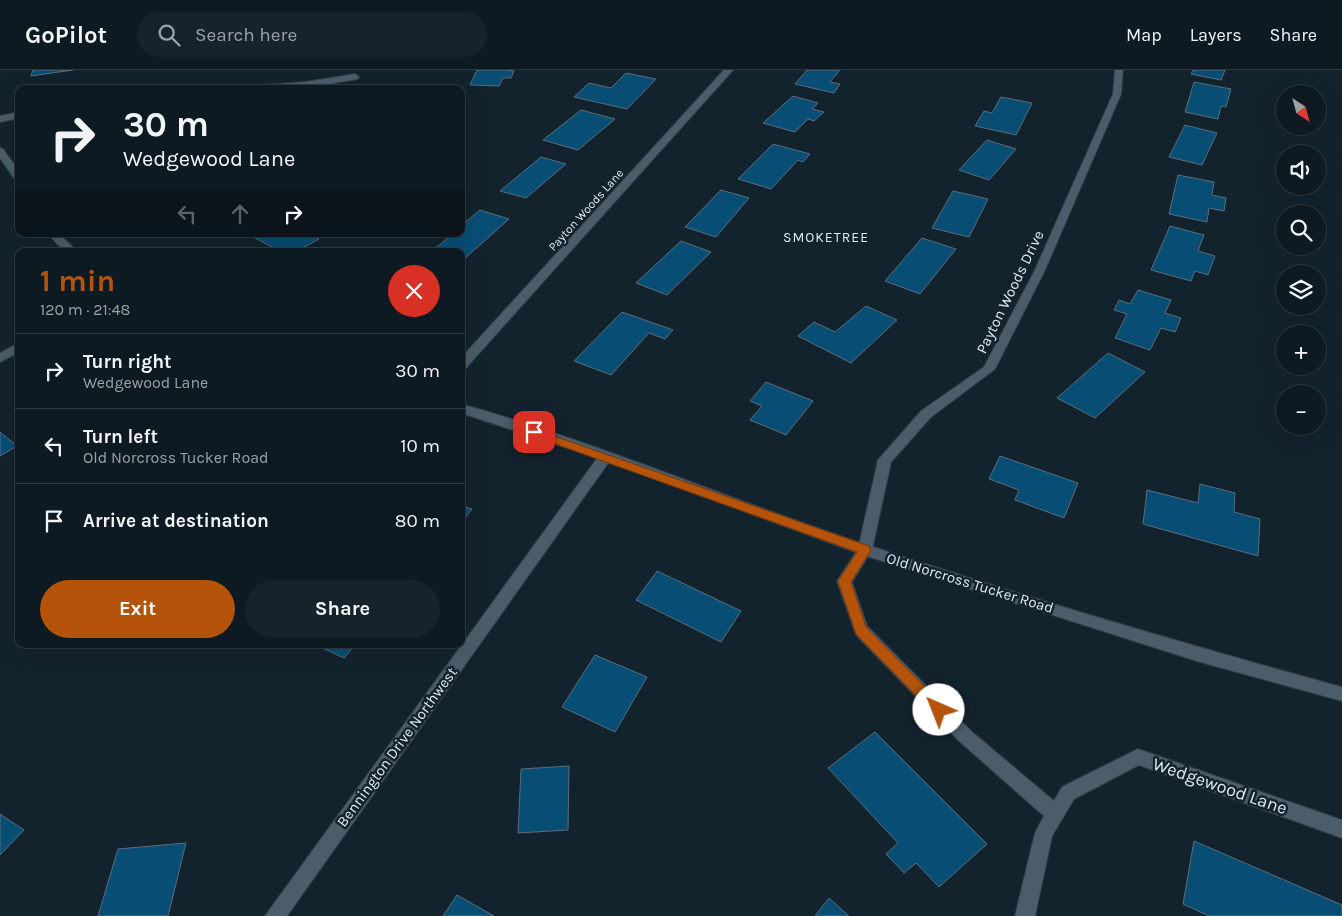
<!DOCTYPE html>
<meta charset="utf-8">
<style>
:root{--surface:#0e1a22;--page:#17232a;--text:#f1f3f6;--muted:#9ba1a5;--line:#2e3840;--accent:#b45309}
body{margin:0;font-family:Karla,sans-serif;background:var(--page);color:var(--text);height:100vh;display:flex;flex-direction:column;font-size:19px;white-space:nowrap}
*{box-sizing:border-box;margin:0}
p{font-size:16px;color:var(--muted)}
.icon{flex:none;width:28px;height:28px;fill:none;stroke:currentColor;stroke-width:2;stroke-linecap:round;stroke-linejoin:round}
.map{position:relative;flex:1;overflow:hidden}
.sheet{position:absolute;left:15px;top:178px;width:450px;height:400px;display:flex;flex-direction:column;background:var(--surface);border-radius:10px;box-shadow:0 5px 20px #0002,0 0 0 1px var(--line)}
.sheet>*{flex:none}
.guide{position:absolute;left:15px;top:15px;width:450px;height:152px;border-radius:10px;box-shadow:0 5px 20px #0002,0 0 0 1px var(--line);background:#0e1a22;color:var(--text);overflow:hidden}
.needle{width:32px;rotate:144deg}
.buttons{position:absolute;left:1276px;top:15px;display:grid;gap:10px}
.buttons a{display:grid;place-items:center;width:50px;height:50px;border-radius:50%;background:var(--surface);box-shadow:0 5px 20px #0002,0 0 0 1px var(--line);font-size:25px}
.pin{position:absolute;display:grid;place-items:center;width:42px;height:42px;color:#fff;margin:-21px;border-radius:10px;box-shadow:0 2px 8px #0006}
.me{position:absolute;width:55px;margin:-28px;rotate:316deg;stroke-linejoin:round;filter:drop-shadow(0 0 4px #0008)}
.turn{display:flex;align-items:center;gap:18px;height:105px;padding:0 25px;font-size:22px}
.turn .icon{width:65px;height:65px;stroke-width:2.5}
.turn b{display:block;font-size:35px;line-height:42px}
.lanes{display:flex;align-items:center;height:48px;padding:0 25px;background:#0003;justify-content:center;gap:25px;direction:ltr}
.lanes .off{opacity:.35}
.round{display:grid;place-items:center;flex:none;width:52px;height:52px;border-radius:26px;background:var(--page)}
.summary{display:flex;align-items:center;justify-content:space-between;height:85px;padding:0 25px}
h1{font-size:30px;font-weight:700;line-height:38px;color:var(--accent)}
.button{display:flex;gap:10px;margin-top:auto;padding:10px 25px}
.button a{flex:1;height:58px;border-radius:30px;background:var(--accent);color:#fff;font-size:20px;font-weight:700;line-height:58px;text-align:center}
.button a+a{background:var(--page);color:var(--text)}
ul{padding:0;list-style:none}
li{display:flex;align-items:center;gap:15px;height:75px;padding:0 25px;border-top:1px solid var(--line)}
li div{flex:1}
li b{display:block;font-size:19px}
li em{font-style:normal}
header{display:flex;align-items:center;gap:30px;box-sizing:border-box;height:70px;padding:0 25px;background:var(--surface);border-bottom:1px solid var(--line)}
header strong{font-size:24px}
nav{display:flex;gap:28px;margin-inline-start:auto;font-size:18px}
.search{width:350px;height:45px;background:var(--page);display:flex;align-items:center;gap:12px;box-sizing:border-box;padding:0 18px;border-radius:28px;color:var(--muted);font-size:19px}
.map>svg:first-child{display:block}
</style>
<header>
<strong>GoPilot</strong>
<div class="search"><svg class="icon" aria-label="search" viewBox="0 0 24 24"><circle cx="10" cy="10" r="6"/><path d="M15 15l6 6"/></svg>Search here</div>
<nav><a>Map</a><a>Layers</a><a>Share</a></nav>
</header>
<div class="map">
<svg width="1342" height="846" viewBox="0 0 1342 846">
<rect width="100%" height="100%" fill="#13232e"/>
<path fill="#084d74" stroke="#5b6c7a" d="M33 0H73L31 6Z
M477 0H506L514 1 511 8H503L499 16 470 15Z
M807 0H840L830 12 840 14 834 23 795 14Z
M1193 0H1225L1221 10 1191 4Z
M626 3 656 9 627 39 574 27 589 13 611 18Z
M1194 12 1231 19 1226 37 1221 36 1218 49 1185 42Z
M793 26 818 33 812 39 824 42 814 51 808 49 795 62 763 53Z
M1001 27 1032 33 1016 65 975 56 984 41 992 43Z
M581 40 615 49 578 80 543 70Z
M1185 55 1217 63 1202 95 1169 87Z
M987 70 1016 79 989 110 959 100Z
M773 74 810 84 803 92 798 90 771 119 738 109Z
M541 87 566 94 526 128 500 121Z
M1178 105 1214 112 1212 125 1226 128 1224 141 1209 138 1207 152 1169 144Z
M721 120 749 128 716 167 685 157Z
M953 121 988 129 969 167 932 158Z
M480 140 509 149 463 190 461 181 433 180 453 164H461V156Z
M1170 156 1204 165 1198 181 1215 186 1208 205 1195 201 1191 211 1151 200Z
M248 164H309L319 169 297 181H279Z
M922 168 956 179 920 224 885 211Z
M681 171 711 182 667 225 636 213Z
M1138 220 1171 230 1165 243 1181 248 1175 262 1161 258 1150 280 1115 268 1127 244 1114 240 1119 230 1130 234Z
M866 236 897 250 851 293 798 266 814 252 835 262Z
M622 242 673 260 665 269 649 263 611 305 574 291Z
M1108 283 1145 302 1095 348 1057 328Z
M766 312 813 331 786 365 750 350 762 336 750 331Z
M0 362 17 376 0 386Z
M1000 386 1078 413 1064 448 1015 430 1019 420 989 409Z
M1200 414 1235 423 1234 442 1260 449 1258 486 1143 454 1147 420 1198 433Z
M461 436 472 439 461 453Z
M657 501 741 541 721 572 636 530Z
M314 574H356L344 588Z
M595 585 647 607 615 662 562 637Z
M875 662 987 774 939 817 916 793 904 803 886 784 898 773 828 698Z
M569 696 568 760 518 763 521 699Z
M0 744 24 760 0 785Z
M1194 771 1342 835V846H1209L1183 834Z
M186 773 168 846H98L118 779Z
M457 825 494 846H443Z
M829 828 849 846H815Z"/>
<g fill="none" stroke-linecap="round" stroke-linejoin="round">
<g stroke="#323d46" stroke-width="2">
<path id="minor" d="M724 0H733L465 299 461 300V288Z
M1115 0H1123L1121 24 1045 200 995 299 931 347 891 392 872 480 852 512 867 556 971 661 1054 731 1062 717 1138 679 1342 750V768L1139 695 1074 729 1052 766 1035 846H1015L1035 763 1044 746 959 671 856 565 837 511 858 479 878 390 921 341 984 297 1035 200 1113 24Z
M355 4 359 7 358 9 305 18 246 19 250 16 305 12Z
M19 42V48L0 52V46Z
M19 273V282L0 292V283Z
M606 381 611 383 613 386 611 389 287 846H265L601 383Z"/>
</g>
<g stroke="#323d46" stroke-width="2">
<path id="tertiary" d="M0 78 3 79 19 101V112L16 111 0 88Z
M49 164H59L77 181C63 182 57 175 49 164Z
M461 334C600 373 733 431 870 476 1026 527 1184 574 1342 617V631L1200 592 860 484 601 389 461 343Z"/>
</g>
<use href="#minor" fill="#4b5d6a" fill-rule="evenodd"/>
<use href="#tertiary" fill="#4b5d6a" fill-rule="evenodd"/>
</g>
<path fill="#b45309" stroke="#753606" d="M534 359 869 476 871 480 851 512 866 557 943 635 945 640 943 644 939 646 934 644 856 564 838 511 857 482 530 365 528 362Z"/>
<g text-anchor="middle" stroke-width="5" stroke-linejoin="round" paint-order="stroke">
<g font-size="12" fill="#dfe9f1" stroke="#13232e">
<text transform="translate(586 140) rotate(-48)" y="4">Payton Woods Lane</text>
</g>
<g font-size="14" letter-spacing="1" fill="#dfe9f1" stroke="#13232e">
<text x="826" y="172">SMOKETREE</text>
</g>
<g font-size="15" fill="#dfe9f1" stroke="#13232e">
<text transform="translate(1010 222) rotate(-64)" y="5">Payton Woods Drive</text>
<text transform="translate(970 513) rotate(17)" y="5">Old Norcross Tucker Road</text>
<text transform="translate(397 677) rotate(-54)" y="5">Bennington Drive Northwest</text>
</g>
<g font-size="18" fill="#dfe9f1" stroke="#13232e">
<text transform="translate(1220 716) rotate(19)" y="6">Wedgewood Lane</text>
</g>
</g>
</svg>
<div class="buttons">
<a><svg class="needle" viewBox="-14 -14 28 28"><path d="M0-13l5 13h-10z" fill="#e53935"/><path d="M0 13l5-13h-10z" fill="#9ba1a5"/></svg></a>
<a><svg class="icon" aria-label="sound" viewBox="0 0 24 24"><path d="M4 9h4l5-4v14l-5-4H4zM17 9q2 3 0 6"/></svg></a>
<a><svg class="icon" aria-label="search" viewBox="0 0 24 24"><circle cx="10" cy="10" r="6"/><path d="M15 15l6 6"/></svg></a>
<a><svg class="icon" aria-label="layers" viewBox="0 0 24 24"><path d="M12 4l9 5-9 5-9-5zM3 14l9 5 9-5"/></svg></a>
<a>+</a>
<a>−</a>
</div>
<div class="pin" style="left:534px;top:362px;background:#d93025"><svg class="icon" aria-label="arrive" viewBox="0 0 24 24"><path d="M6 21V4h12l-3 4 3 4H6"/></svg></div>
<svg class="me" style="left:939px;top:640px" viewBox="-20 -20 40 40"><circle r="19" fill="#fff"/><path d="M0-13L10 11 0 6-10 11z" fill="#b45309"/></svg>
<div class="guide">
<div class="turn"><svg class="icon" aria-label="right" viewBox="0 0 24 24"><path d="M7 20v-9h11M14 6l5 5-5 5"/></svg><div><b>30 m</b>Wedgewood Lane</div></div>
<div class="lanes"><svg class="icon off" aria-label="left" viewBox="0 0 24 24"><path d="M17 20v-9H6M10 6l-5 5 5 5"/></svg><svg class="icon off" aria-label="ahead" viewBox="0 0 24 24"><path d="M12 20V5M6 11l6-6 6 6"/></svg><svg class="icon" aria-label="right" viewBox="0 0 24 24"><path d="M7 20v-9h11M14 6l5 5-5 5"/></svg></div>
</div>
<section class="sheet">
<div class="summary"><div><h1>1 min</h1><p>120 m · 21:48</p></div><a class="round" style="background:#d93025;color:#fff"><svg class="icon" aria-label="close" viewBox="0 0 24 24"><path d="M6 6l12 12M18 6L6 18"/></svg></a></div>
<ul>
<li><svg class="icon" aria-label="right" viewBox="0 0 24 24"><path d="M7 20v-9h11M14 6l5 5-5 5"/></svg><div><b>Turn right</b><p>Wedgewood Lane</p></div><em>30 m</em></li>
<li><svg class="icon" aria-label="left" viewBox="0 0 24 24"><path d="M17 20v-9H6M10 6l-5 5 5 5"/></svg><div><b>Turn left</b><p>Old Norcross Tucker Road</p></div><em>10 m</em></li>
<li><svg class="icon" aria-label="arrive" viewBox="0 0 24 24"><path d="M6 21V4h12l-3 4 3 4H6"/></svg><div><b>Arrive at destination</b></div><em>80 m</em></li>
</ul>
<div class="button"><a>Exit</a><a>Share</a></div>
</section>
</div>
